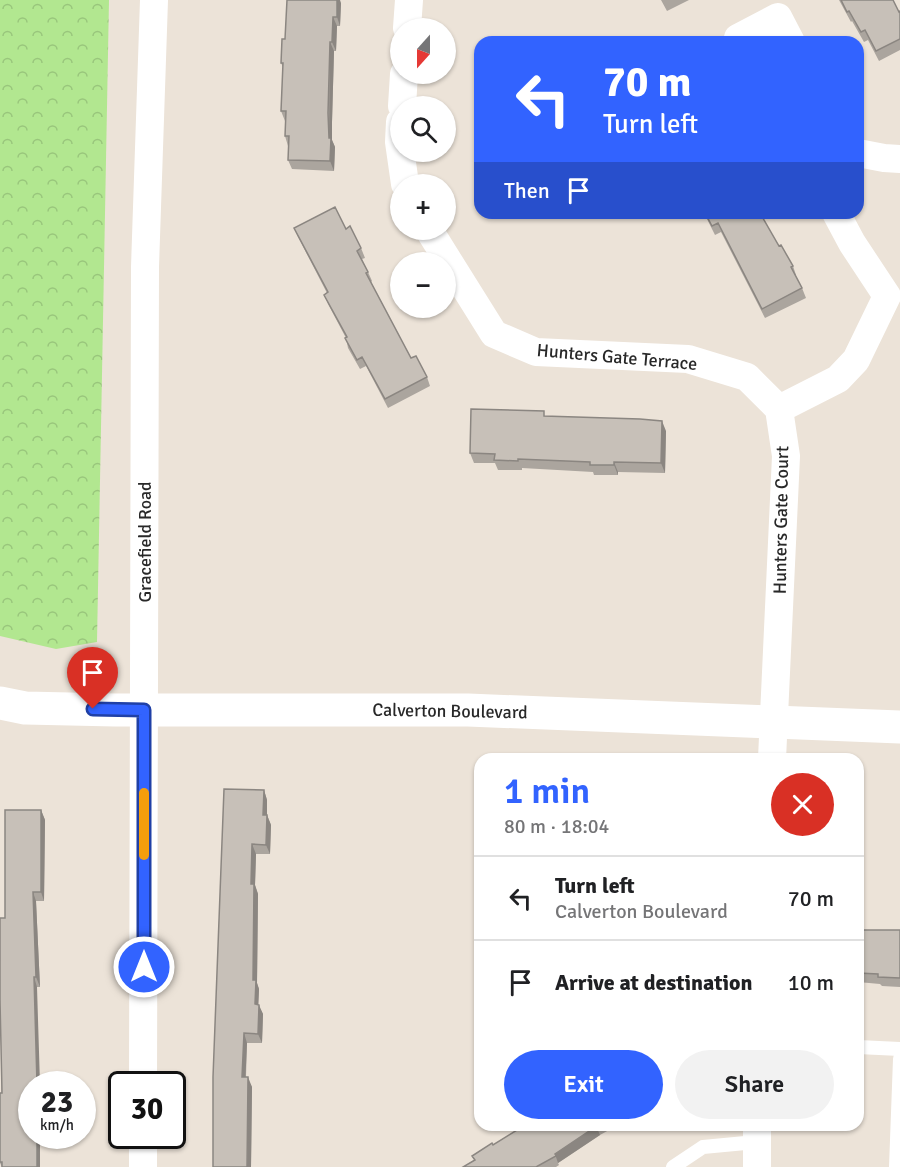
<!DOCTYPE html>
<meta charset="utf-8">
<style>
:root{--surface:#fff;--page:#f2f2f2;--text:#202124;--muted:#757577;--line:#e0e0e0;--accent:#3263ff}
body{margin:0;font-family:Signika,sans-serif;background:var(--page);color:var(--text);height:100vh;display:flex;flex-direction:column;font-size:22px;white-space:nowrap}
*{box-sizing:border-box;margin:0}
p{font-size:20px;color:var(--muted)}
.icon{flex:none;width:33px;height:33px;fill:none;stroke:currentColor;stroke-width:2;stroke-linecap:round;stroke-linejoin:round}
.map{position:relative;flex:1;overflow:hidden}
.sheet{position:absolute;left:474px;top:753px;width:390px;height:378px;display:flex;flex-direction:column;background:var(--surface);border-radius:18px;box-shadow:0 2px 4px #0004}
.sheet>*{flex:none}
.top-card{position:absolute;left:474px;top:36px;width:390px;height:183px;border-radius:18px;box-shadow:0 2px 4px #0004;background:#3263ff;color:#fff;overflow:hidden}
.needle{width:39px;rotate:201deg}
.tools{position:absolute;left:390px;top:18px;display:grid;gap:12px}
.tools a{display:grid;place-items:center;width:66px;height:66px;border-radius:50%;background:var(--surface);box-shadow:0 2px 4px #0004;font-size:30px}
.speed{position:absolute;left:18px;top:1071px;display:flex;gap:12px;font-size:30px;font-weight:700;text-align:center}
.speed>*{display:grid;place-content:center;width:78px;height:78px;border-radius:50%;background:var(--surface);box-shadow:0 2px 4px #0004;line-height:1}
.speed small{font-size:15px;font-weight:400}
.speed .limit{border:3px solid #111;border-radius:9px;background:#fff;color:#111}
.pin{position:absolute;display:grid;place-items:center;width:51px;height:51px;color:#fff;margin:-62px -26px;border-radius:50% 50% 50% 0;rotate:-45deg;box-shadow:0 0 6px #0007}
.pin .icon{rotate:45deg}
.me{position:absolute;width:66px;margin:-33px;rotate:0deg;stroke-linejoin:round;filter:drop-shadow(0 0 4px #0008)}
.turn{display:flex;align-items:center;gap:21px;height:126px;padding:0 30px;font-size:27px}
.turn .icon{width:78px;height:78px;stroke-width:2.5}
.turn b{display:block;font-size:42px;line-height:51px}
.then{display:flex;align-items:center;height:57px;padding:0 30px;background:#0003;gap:12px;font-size:22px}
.round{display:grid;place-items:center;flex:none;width:63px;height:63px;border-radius:32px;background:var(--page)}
.overview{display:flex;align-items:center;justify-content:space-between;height:102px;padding:0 30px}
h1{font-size:36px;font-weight:600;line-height:45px;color:var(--accent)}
.button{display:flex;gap:12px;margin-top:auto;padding:12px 30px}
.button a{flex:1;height:69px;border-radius:36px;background:var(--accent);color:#fff;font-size:24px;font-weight:600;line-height:69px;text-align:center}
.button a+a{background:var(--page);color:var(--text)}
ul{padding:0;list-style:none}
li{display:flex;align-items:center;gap:18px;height:84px;padding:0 30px;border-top:2px solid var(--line)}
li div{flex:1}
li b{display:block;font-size:22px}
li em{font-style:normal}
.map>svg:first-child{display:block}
</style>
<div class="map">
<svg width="900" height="1167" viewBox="0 0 900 1167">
<defs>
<pattern id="forest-crowns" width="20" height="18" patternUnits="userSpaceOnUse" patternTransform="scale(1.5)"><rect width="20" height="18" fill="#b2e790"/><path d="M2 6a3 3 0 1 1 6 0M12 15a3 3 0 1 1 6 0" fill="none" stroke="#99c67c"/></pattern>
</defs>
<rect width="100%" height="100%" fill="#ece3d8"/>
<path fill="url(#forest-crowns)" d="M0 0H109L97 642 56 649 0 636Z"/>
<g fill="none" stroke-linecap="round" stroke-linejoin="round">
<path stroke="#fff" stroke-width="14" d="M858 1047 900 1049
M673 1167 703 1147 756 1142
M896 1167 900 1059"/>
<path stroke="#fff" stroke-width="28" d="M407 28 409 0
M740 42 738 38 778 17 791 42
M402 106 404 74
M400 122 399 142 405 184
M858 153 884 158 900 159
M429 230 494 334 536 352 688 359 747 377 779 409
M779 409 838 379 856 360 887 296 852 243 836 213
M772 759 786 456 779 409
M143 1084 145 267 154 0
M143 1167V1136
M757 1167V1125"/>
<path stroke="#fff" stroke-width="33" d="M0 703 25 708 115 710H468L900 727"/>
</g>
<path fill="#aba59e" d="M661 0H689L667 11Z
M839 0H893L899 12 900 11V50L879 61 868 40 864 42 852 21 851 22Z
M341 3 340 26H337L336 51H334L332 122V140L335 147 334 171 292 169 288 160V146L285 136V121L281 111 283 67 281 63 285 39Z
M704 213H760L779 246 793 266 796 275 795 276 802 288 806 298 765 318 721 232 715 235Z
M294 228 346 229 361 248 365 258 362 259 368 272 372 281 371 282 411 358 427 377 430 386 388 408 366 366 360 369 348 348 346 338 328 304 324 295 327 293 298 237Z
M546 416 666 431 665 473 618 472V475H594L593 472 522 468V470H498L495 463H474L470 453Z
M224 789 264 790 267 800V815L271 825 270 854H256L255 885 258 894 257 983 259 989 258 1005 263 1014 262 1043H247L246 1077 252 1087 251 1167Z
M41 810 45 820 44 901H36L40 987H37L2 1167 0 1163 5 918Z
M858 930H900V987L882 986 880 984 858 982Z
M525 1125H618L600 1135 558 1163 559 1165 556 1167H463L474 1160 472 1156 493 1145Z"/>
<path fill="#8b8681" d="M337 0H340L341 3 340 26 337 17Z
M333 17 337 26 336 51 332 42Z
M330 42 334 51 332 122V140L335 147 334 171 330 161 329 138Z
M662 421 666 431 665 473 661 463Z
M614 462 618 472V475L614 465Z
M264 790 267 800V825L263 815Z
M41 810 45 820 44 901 41 892Z
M267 815 271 825 270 854 266 845Z
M252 844 256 854 255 885 258 894 257 983 259 989 258 1014 255 1004 253 980 251 884Z
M33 892 36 901 40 987 36 977Z
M34 977 37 987 40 1084H37Z
M259 1005 263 1014 262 1043 258 1034Z
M244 1033 247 1043 245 1087 242 1077Z
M248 1077 252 1087 251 1167H247Z
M596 1126 600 1135 558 1163 555 1154Z
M37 1136H40V1167H37Z"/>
<path fill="#c7c0b8" stroke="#8b8681" stroke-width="1.5" d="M287 0H337V17H333L332 42H330L328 113 329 138H331L330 161 288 160 289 136H285L286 111H281L283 63H281L282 39H285Z
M841 0H893L899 12 900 11V39L876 51 865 30 861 32 849 11 847 12Z
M672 37 675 42H663Z
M335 207 346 229 350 226 361 248 357 251 368 272 366 273 411 358 416 356 427 377 385 399 362 357 357 360 345 338 347 337 324 295 328 292 294 228Z
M705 213H760L779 246 781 245 793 266 791 267 802 288 762 309 718 223 712 226Z
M471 409 544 411V416L640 419 662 421 661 463 614 462V465H590V462L518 459V461L494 460 495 454 470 453Z
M224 789 264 790 263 815H267L266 845 252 844 251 884H254L253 980H256L255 1004 259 1005 258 1034 244 1033 242 1077H248L247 1167H213V1077Z
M5 810H41V892H33L36 977H34L37 1084H32V1136H37V1167H2V1162H0V1093H2L0 1000V918H5Z
M858 930H900V978L878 977V974L858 973Z
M525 1125H598L555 1154 556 1156 536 1167H463L475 1160 472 1156 492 1143 493 1145Z"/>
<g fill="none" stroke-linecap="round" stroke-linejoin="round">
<g stroke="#2040a6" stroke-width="15">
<path id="route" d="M93 709 144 710V967"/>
</g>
<use href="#route" stroke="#3263ff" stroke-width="10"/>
<path stroke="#f59e0b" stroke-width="10" d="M144 855V793"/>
</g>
<g text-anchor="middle" stroke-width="5" stroke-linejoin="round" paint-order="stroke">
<g font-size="18" fill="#282828" stroke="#fff">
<text transform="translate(617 357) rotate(5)" y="6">Hunters Gate Terrace</text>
<text transform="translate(781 520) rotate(-89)" y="6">Hunters Gate Court</text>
<text transform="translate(145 542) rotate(-90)" y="6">Gracefield Road</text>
<text transform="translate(450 711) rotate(1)" y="6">Calverton Boulevard</text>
</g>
</g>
</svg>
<div class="tools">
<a><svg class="needle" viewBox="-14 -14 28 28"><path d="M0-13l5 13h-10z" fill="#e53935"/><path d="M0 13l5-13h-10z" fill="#757577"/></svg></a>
<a><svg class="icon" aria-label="search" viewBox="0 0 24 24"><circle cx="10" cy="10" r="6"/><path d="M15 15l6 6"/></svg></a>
<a>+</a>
<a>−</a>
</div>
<div class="speed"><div>23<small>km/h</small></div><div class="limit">30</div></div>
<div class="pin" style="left:93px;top:709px;background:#d93025"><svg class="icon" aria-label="arrive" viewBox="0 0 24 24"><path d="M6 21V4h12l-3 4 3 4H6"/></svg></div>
<svg class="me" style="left:144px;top:967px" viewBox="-20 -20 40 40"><circle r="17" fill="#3263ff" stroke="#fff" stroke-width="3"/><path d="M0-11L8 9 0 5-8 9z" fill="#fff"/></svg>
<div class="top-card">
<div class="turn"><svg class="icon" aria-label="left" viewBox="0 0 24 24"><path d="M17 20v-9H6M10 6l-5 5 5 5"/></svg><div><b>70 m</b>Turn left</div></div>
<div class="then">Then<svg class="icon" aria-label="arrive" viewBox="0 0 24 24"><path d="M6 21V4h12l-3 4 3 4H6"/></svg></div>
</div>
<section class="sheet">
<div class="overview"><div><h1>1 min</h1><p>80 m · 18:04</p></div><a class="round" style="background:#d93025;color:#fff"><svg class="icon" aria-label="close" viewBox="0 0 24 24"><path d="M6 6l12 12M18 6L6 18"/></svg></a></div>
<ul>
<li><svg class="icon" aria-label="left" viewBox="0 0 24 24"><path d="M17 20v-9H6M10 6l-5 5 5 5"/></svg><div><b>Turn left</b><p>Calverton Boulevard</p></div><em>70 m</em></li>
<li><svg class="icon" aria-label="arrive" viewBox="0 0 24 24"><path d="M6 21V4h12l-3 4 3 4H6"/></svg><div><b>Arrive at destination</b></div><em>10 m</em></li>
</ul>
<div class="button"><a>Exit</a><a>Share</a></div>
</section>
</div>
